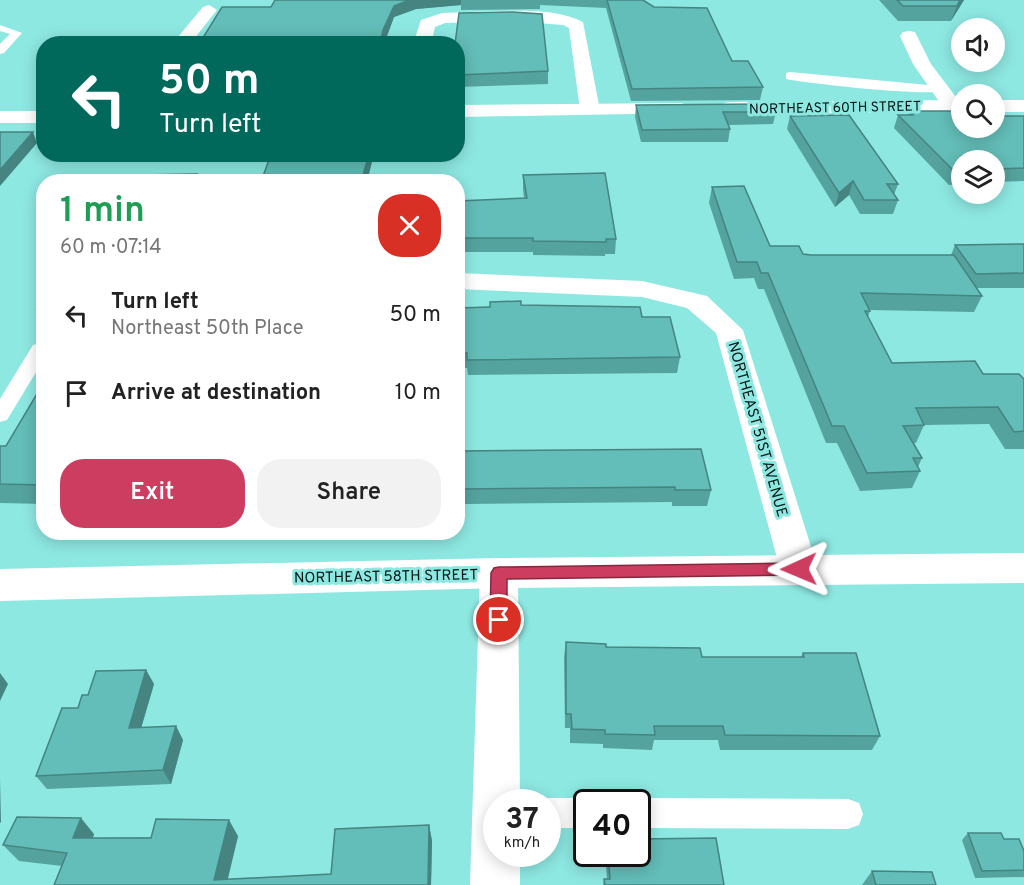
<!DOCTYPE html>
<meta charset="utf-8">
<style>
:root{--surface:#fff;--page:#f2f2f2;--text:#222;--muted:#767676;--accent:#cc3d60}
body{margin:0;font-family:Overpass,sans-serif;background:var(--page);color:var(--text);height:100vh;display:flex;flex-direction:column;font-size:22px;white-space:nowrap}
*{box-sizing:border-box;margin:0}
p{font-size:20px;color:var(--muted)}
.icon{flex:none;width:33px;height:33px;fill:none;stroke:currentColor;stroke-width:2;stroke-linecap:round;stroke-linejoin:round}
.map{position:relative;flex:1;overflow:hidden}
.side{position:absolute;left:36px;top:174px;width:429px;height:366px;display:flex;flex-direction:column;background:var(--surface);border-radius:24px;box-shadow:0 3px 15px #0003}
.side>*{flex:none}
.top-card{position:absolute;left:36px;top:36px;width:429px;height:126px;border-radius:24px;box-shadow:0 3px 15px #0003;background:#00695c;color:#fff;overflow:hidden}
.fabs{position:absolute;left:951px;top:18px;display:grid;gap:12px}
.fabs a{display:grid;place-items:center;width:54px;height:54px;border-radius:50%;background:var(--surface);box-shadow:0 3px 15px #0003;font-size:30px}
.speed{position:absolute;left:483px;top:789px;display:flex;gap:12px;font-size:30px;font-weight:700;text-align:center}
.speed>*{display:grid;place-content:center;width:78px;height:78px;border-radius:50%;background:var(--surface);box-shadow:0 3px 15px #0003;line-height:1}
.speed small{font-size:15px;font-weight:400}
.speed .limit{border:3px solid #111;border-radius:9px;background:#fff;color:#111}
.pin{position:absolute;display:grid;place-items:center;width:51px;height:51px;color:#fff;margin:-26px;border:3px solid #fff;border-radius:50%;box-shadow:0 2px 6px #0007}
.me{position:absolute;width:66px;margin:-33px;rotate:269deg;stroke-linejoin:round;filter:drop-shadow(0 0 4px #0008)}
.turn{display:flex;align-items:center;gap:21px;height:126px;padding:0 24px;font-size:27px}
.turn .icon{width:78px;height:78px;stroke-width:2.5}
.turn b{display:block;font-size:42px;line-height:51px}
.round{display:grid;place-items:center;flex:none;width:63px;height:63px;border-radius:24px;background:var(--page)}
.overview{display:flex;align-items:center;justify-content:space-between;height:102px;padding:0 24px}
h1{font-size:36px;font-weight:600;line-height:45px;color:#1e9e55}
.primary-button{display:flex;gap:12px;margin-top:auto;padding:12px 24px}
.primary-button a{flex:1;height:69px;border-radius:24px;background:var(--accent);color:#fff;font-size:24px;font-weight:600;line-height:69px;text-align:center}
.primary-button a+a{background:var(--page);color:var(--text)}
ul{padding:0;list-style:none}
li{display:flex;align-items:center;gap:18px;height:78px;padding:0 24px}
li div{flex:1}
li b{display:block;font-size:22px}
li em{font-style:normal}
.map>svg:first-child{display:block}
</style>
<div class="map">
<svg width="1024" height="885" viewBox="0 0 1024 885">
<rect width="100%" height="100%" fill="#8ee8e2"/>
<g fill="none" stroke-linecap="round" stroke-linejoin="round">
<path fill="#fff" fill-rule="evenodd" d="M0 25 22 33 4 53 0 54V44L10 34 0 31Z
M790 72 939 86 945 90C936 98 805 83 786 79V73Z
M40 343 44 344V359L7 420 0 422V399L33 345Z
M548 798H586L597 802H586V828H548V802H537Z
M638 798 848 799 859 803 863 814 859 825 848 829 638 828V802H627Z"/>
<path fill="#fff" fill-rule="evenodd" d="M209 5 217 10 190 44H172L203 7Z
M491 11C521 11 556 8 583 22L600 110 597 114H583L580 110 569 28 563 25 513 21 445 23 435 27 431 44H413L421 20 442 13Z
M909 31 915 32 931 64 962 105 959 110H945L913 64 900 36 903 32Z
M458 273 642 281 707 296 743 330 818 569 812 580 799 584 786 580 780 569 716 333 687 308 642 297 458 289Z
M499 558 512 562 518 573 520 802H496V854H520V885H470L480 573 486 562Z"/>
<path fill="#fff" fill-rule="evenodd" d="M962 100V112L729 114 722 112 719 108 722 104 729 102Z
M994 100H1024V112H994Z
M681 103 688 105 691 109 688 113 458 117V105Z
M0 111H44V123H0Z
M1024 553V583L499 588 0 601V569L499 558Z"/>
</g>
<path fill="#55a39e" d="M275 0H643L732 61 763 87 760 100 631 101 606 8 540 5V9L461 10V5L416 9 394 17 384 44 271 7Z
M879 0H964L951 21H898Z
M458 44 548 71V84L458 87Z
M636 105 776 112 773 124 728 125 730 129 728 142H641L635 117Z
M910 111 962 116H1024V181L994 182V160H962V184L949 185 894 128 898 115H908Z
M790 116 898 184 894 195 898 200 893 214H860L849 195 835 207 787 129Z
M253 154H374L270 159H254Z
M523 175 616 239 615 254H605V256L533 255V252H458V201L524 198 523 189Z
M712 187 770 246 803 254 811 255H951L955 245 1024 244V288H977L982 296 974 312 870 310 868 317 892 363 1024 379V449H1005L989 424 924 425 916 443H914L922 458 918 467 920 471 912 488 860 491 837 443H826L764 289H758L754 278 734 279 709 203Z
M44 303V323L37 309Z
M521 305 642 317 680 357 677 373 468 375 467 368H464V360H458V308Z
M44 382V504L0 503V446H6Z
M458 451 711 490 707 506H672V502L465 504V500H458Z
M566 642 702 657H801L803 653 880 736 872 750H720L718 740H654L652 750 603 748V744L570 743V728H565L564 657Z
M146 670 154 684 141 728 176 726 183 740 171 784 47 789 36 776 78 708 88 695Z
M429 825 432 841 431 885H54L62 866 19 861 3 845 94 834 93 838 238 836 228 879 331 874Z
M968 833 1004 839 1024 851V877L975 878 962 840Z
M605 854H638L724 885H603L604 879H607Z
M872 871 936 885H862Z"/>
<path fill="#458481" d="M409 0H461V5L416 9 394 17 384 44H380L383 30 394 6Z
M960 0H964L951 21 957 6Z
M33 132 37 143 0 186V170Z
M369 154H374L367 182H361Z
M197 174 199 182H193Z
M853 181 849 195 835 207 839 193Z
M146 670 154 684 137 742 129 728Z
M0 673 8 684 0 701Z
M176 726 183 740 171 784 163 770Z
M0 779 1 823 0 822Z
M81 818 94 834 87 854 73 838Z
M229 820 238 836 226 885 214 880Z
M429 825 432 841 431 885H428Z"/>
<path fill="#63bdb8" stroke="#458481" stroke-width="1.5" d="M275 0H409L394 6 383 30 380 44H199L222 7H271Z
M607 0H643L654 7 707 8 732 61H748L763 87 632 89Z
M897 0H960L957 6H903Z
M513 12 542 14 548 71 458 75V44H455L459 13Z
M771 104 776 112H723L730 129 642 130 636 105Z
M910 111H957L962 116V128H994V116H1024V168L994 169V160H962V171H954L898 115H913Z
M849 115 898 184H887L898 200H864L853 181 839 193 790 116Z
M0 132H33L0 170Z
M271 154H369L361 182H261Z
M605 173 616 239H606V242L533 241V238H458V201L527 198 523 175Z
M197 174 193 182H136L140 175Z
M744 186 770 246H799L803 254 811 255H954L982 296 861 293 870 311H865L892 363 975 361 983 374H1019L1024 379V431L1014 432 998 407 916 408 924 425 903 426 922 458H913L920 471 867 473 844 426H832L768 273H761L757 262H737L712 187Z
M1024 244V273L976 274 955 245Z
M521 301V305L640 307 642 317H670L680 357 467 360V353H463L464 344 458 345V308L490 307V302Z
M44 303V310L37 309Z
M44 382V485L0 484V446H6Z
M701 449 711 490H675V487L464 489V485H458V451Z
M566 642 606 644V647L700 648 702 657H804L803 653H856L880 736 725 735 723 726H654L655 735 605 734V730L572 729 571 714H566Z
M146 670 129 728 176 726 163 770 36 776 62 708H78L82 695H88L96 671Z
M17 817 81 818 73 838H151L156 819 229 820 214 880 331 874 335 829 429 825 428 885H54L67 853 3 845Z
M968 833H1001L1004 839H1019L1024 851V870L982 871Z
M716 838 724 885H605L604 879H610L608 854H638V839Z
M872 871 932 872 936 885H876Z"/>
<path fill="#cc3d60" stroke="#85283e" stroke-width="1.5" d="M799 563 804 565 807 569 804 574 799 575 507 579V620L504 625 499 627 493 625 490 620 491 573 494 568 499 567Z"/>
<g text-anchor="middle" stroke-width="6" stroke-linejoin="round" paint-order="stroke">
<g font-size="14" fill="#001513" stroke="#8ee8e2">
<text transform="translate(835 107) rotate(-1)" y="5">NORTHEAST 60TH STREET</text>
</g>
<g font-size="15" fill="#001513" stroke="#8ee8e2">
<text transform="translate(758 429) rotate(74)" y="5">NORTHEAST 51ST AVENUE</text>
<text transform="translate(386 576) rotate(-1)" y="5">NORTHEAST 58TH STREET</text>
</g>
</g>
</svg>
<div class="fabs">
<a><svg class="icon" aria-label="sound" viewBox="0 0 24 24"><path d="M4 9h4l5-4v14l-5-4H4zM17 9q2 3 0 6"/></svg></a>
<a><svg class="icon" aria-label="search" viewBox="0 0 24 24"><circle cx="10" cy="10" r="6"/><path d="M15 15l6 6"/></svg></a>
<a><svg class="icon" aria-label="layers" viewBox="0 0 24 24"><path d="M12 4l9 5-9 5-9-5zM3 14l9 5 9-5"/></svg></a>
</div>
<div class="speed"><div>37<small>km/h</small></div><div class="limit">40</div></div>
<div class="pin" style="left:499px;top:620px;background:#d93025"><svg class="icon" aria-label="arrive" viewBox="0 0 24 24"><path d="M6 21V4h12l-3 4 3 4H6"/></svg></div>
<svg class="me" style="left:799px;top:569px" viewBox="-20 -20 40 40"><path d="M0-17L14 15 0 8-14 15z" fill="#cc3d60" stroke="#fff" stroke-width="4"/></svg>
<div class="top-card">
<div class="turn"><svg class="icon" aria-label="left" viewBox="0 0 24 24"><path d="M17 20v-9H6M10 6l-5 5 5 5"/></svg><div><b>50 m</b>Turn left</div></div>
</div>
<section class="side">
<div class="overview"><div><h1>1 min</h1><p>60 m · 07:14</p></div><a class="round" style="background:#d93025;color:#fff"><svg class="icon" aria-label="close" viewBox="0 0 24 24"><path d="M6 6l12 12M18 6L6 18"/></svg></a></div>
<ul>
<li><svg class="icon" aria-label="left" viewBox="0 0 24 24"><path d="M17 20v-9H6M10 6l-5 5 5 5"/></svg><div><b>Turn left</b><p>Northeast 50th Place</p></div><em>50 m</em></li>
<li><svg class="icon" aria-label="arrive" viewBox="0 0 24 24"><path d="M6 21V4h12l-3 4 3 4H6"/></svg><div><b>Arrive at destination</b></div><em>10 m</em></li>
</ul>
<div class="primary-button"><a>Exit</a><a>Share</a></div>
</section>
</div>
